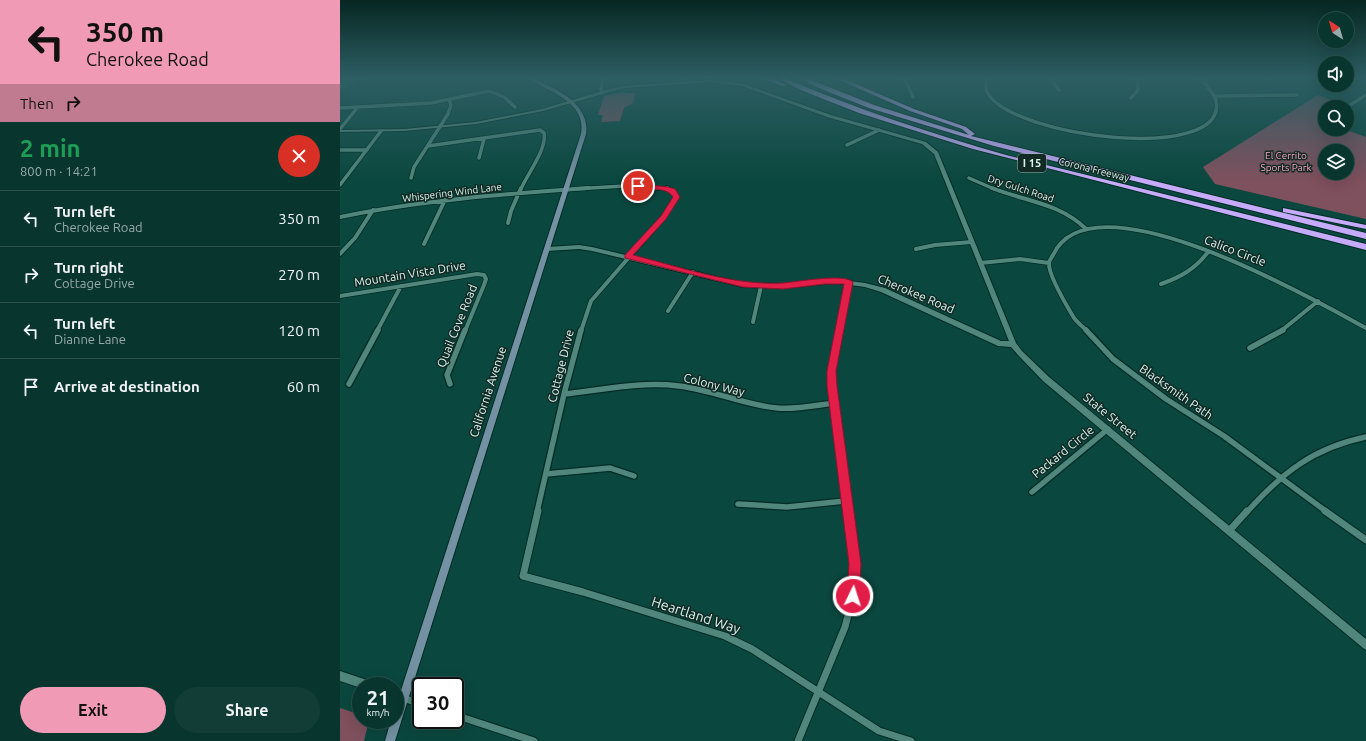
<!DOCTYPE html>
<meta charset="utf-8">
<style>
:root{--surface:#08352e;--page:#113d36;--text:#f1f3f6;--muted:#98abaa;--line:#29504a;--accent:#f09ab5}
body{margin:0;font-family:Ubuntu,sans-serif;background:var(--page);color:var(--text);height:100vh;display:flex;flex-direction:column;font-size:15px;white-space:nowrap}
*{box-sizing:border-box;margin:0}
p{font-size:13px;color:var(--muted)}
.icon{flex:none;width:22px;height:22px;fill:none;stroke:currentColor;stroke-width:2;stroke-linecap:round;stroke-linejoin:round}
.map{position:relative;flex:1;overflow:hidden}
.details{display:flex;flex-direction:column;background:var(--surface);width:340px}
.details>*{flex:none}
.top-card{background:#f09ab5;color:#111;overflow:hidden}
.needle{width:26px;rotate:323deg}
.fabs{position:absolute;left:978px;top:12px;display:grid;gap:8px}
.fabs a{display:grid;place-items:center;width:36px;height:36px;border-radius:50%;background:var(--surface);box-shadow:0 4px 16px #0002,0 0 0 1px var(--line);font-size:20px}
.speed{position:absolute;left:12px;top:677px;display:flex;gap:8px;font-size:20px;font-weight:700;text-align:center}
.speed>*{display:grid;place-content:center;width:52px;height:52px;border-radius:50%;background:var(--surface);box-shadow:0 4px 16px #0002,0 0 0 1px var(--line);line-height:1}
.speed small{font-size:10px;font-weight:400}
.speed .limit{border:2px solid #111;border-radius:6px;background:#fff;color:#111}
.pin{position:absolute;display:grid;place-items:center;width:34px;height:34px;color:#fff;margin:-17px;border:2px solid #fff;border-radius:50%;box-shadow:0 1px 4px #0007}
.me{position:absolute;width:44px;margin:-22px;rotate:4deg;stroke-linejoin:round;filter:drop-shadow(0 0 3px #0008)}
.turn{display:flex;align-items:center;gap:14px;height:84px;padding:0 20px;font-size:18px}
.turn .icon{width:52px;height:52px;stroke-width:2.5}
.turn b{display:block;font-size:28px;line-height:34px}
.then{display:flex;align-items:center;height:38px;padding:0 20px;background:#0003;gap:8px;font-size:15px}
.round{display:grid;place-items:center;flex:none;width:42px;height:42px;border-radius:21px;background:var(--page)}
.overview{display:flex;align-items:center;justify-content:space-between;height:68px;padding:0 20px}
h1{font-size:24px;font-weight:700;line-height:30px;color:#1e9e55}
.primary-button{display:flex;gap:8px;margin-top:auto;padding:8px 20px}
.primary-button a{flex:1;height:46px;border-radius:24px;background:var(--accent);color:#111;font-size:16px;font-weight:700;line-height:46px;text-align:center}
.primary-button a+a{background:var(--page);color:var(--text)}
ul{padding:0;list-style:none}
li{display:flex;align-items:center;gap:12px;height:56px;padding:0 20px;border-top:1px solid var(--line)}
li div{flex:1}
li b{display:block;font-size:15px}
li em{font-style:normal}
main{display:flex;flex:1;min-height:0}
.map>svg:first-child{display:block}
</style>
<main>
<section class="details">
<div class="top-card">
<div class="turn"><svg class="icon" aria-label="left" viewBox="0 0 24 24"><path d="M17 20v-9H6M10 6l-5 5 5 5"/></svg><div><b>350 m</b>Cherokee Road</div></div>
<div class="then">Then<svg class="icon" aria-label="right" viewBox="0 0 24 24"><path d="M7 20v-9h11M14 6l5 5-5 5"/></svg></div>
</div>
<div class="overview"><div><h1>2 min</h1><p>800 m · 14:21</p></div><a class="round" style="background:#d93025;color:#fff"><svg class="icon" aria-label="close" viewBox="0 0 24 24"><path d="M6 6l12 12M18 6L6 18"/></svg></a></div>
<ul>
<li><svg class="icon" aria-label="left" viewBox="0 0 24 24"><path d="M17 20v-9H6M10 6l-5 5 5 5"/></svg><div><b>Turn left</b><p>Cherokee Road</p></div><em>350 m</em></li>
<li><svg class="icon" aria-label="right" viewBox="0 0 24 24"><path d="M7 20v-9h11M14 6l5 5-5 5"/></svg><div><b>Turn right</b><p>Cottage Drive</p></div><em>270 m</em></li>
<li><svg class="icon" aria-label="left" viewBox="0 0 24 24"><path d="M17 20v-9H6M10 6l-5 5 5 5"/></svg><div><b>Turn left</b><p>Dianne Lane</p></div><em>120 m</em></li>
<li><svg class="icon" aria-label="arrive" viewBox="0 0 24 24"><path d="M6 21V4h12l-3 4 3 4H6"/></svg><div><b>Arrive at destination</b></div><em>60 m</em></li>
</ul>
<div class="primary-button"><a>Exit</a><a>Share</a></div>
</section>
<div class="map">
<svg width="1026" height="741" viewBox="0 0 1026 741">
<rect width="100%" height="100%" fill="#0a473e"/>
<path fill="#7f505e" fill-rule="evenodd" d="M285 92 286 93H295L293 103 284 108 280 121 261 122 263 115H258L264 96Z
M978 95 1008 106 985 107V129H1004L1026 137V219L875 184 863 167ZM985 151H1007V173H985Z
M0 708 21 715V720H29L24 741H0Z"/>
<g fill="none" stroke-linecap="round" stroke-linejoin="round">
<g stroke="#002c25" stroke-width="5">
<path id="minor-far3" d="M263 77 261 90 263 92
M564 77 573 97
M647 77C646 82 645 88 647 92 671 138 888 164 876 101 874 92 865 84 858 77
M709 77 719 90
M875 96 957 95
M791 98 798 90 797 77
M1007 107 1026 95
M0 108 91 103 149 91 164 97 175 107
M0 129 18 107
M507 145 539 130
M88 146 200 130 204 133C207 150 187 174 181 189
M0 150H27
M139 158 144 139
M71 178 74 167 108 114 111 105 109 100
M629 178 654 189
M0 185 41 131
M234 189 284 186 329 189"/>
</g>
<g stroke="#002c25" stroke-width="5.5">
<path id="minor-far2" d="M652 188C684 201 720 203 746 229
M0 217C82 200 166 194 249 188
M168 223 171 211 181 188
M84 244 105 200
M576 249 595 245 632 242
M0 254 15 238 33 210
M640 263 680 259 709 263
M821 284C841 277 855 269 868 252
M0 296 137 274 144 275 146 279 144 285 125 331
M328 311 353 272
M413 322 421 286
M37 331 61 286
M241 331 251 301 324 217 336 197 332 191 327 188
M500 331 509 282
M747 331C743 327 738 323 734 318 728 308 708 275 709 263 709 261 712 257 713 255 752 172 973 299 1026 328
M941 331 978 301"/>
</g>
<g stroke="#002c25" stroke-width="8">
<path id="minor-far1" d="M500 330 492 371V386L508 512
M746 330 773 359 826 399 884 436 987 512
M910 348 943 330
M9 384 38 330
M110 384 107 375 125 330
M224 394C262 390 301 381 339 386 373 390 404 405 437 408 457 410 476 405 495 403
M206 474 270 468 294 476
M692 492 768 429
M398 504 447 507 505 501
M197 512 224 394 241 330
M907 512C942 473 973 448 1026 437"/>
</g>
<g stroke="#002c25" stroke-width="9">
<path id="minor" d="M198 511 183 576 243 592 385 636 412 649 539 731 571 741
M985 511 1026 540
M889 531 907 511
M63 698 81 704
M115 715 194 741
M458 741 505 627 513 596 515 564 508 511"/>
</g>
<g stroke="#002c25" stroke-width="2">
<path id="tertiary" d="M371 80 404 84 491 115 586 142 598 152 676 343 682 351 709 377 1026 639V650L1023 648 703 381 678 355 671 347 658 346 541 292 525 287 495 283 443 288 403 287 252 251 239 249 207 251 204 249 207 247 239 245 252 247 403 283 443 284 495 279 525 283 545 288 661 341H669L594 154 582 144 487 117 402 86 371 82 284 88 203 111 136 124 65 131 0 132V130L65 129 136 122 202 109 262 91 284 86Z
M0 671 33 682 34 686H21V688L0 681Z
M55 690 67 694 68 698 67 702 63 703 55 700Z"/>
</g>
<g stroke="#002c25" stroke-width="2">
<path id="secondary" d="M185 77C193 77 199 81 205 84 225 93 250 109 246 134L55 741H45L51 720H55V709L241 134C247 100 206 91 185 77Z"/>
</g>
<g stroke="#002c25" stroke-width="2">
<path id="motorway" d="M419 77H428L447 85 442 86Z
M435 77H443C515 109 590 133 666 155L1026 244V250L633 149 519 113 463 91Z
M456 77H464L534 105 629 135 622 129 570 111 492 77H500L574 109 626 127 635 134 631 136 1026 233V239L654 146 529 108 481 89Z
M943 208 1026 225V229L943 212Z"/>
</g>
<use href="#minor-far3" stroke="#50867b" stroke-width="3.5"/>
<use href="#minor-far2" stroke="#50867b" stroke-width="4"/>
<use href="#minor-far1" stroke="#50867b" stroke-width="5.5"/>
<use href="#minor" stroke="#50867b" stroke-width="7"/>
<use href="#tertiary" fill="#50867b" fill-rule="evenodd"/>
<use href="#secondary" fill="#7391a2" fill-rule="evenodd"/>
<use href="#motorway" fill="#c6aafc" fill-rule="evenodd"/>
</g>
<path fill="#1d6c49" d="M0 77H21L22 79 16 86H11L9 88H0Z"/>
<path fill="#18583c" d="M13 77H21L22 79 16 86 11 79Z
M340 77H346L341 79Z
M7 79 11 86 9 88 5 81Z"/>
<path fill="#227d55" stroke="#18583c" d="M0 77H13L11 79H7L5 81H0Z"/>
<linearGradient id="sky" x2="0" y2="1"><stop stop-color="#062722"/><stop offset="0.43" stop-color="#2d5e63"/><stop offset="1" stop-color="#2d5e63" stop-opacity="0"/></linearGradient>
<rect width="1026" height="181" fill="url(#sky)"/>
<path fill="#e11d48" stroke="#92132f" d="M298 184 328 187 335 189 340 197 326 219 293 255C340 267 395 286 443 283 456 282 505 273 513 282L496 371 497 386 521 564 519 596 517 600 513 602 508 600 507 596 509 564 487 386V371L504 284H485L443 289 403 287 285 258V255L321 216 333 197C326 186 308 190 296 188L295 186Z"/>
<g text-anchor="middle" stroke-width="3" stroke-linejoin="round" paint-order="stroke">
<g font-size="10" fill="#ffa6c2" stroke="#122924">
<text x="946" y="159">El Cerrito<tspan x="946" dy="12">Sports Park</tspan></text>
</g>
<g font-size="10" fill="#d9f5ef" stroke="#122924">
<text transform="translate(754 169) rotate(14)" y="4">Corona Freeway</text>
<text transform="translate(681 188) rotate(18)" y="4">Dry Gulch Road</text>
<text transform="translate(112 192) rotate(-7)" y="4">Whispering Wind Lane</text>
</g>
<rect fill="#122924" stroke="#9db8b2" stroke-width="1" x="678" y="154" width="28" height="18" rx="3"/>
<g font-size="11" font-weight="bold" fill="#d9f5ef">
<text x="692" y="167">I 15</text>
</g>
<g font-size="12" fill="#d9f5ef" stroke="#122924">
<text transform="translate(895 251) rotate(21)" y="4">Calico Circle</text>
<text transform="translate(70 274) rotate(-9)" y="4">Mountain Vista Drive</text>
<text transform="translate(576 294) rotate(23)" y="4">Cherokee Road</text>
<text transform="translate(117 326) rotate(-68)" y="4">Quail Cove Road</text>
<text transform="translate(221 366) rotate(-76)" y="4">Cottage Drive</text>
<text transform="translate(374 385) rotate(14)" y="4">Colony Way</text>
<text transform="translate(148 392) rotate(-72)" y="4">California Avenue</text>
<text transform="translate(836 392) rotate(35)" y="4">Blacksmith Path</text>
<text transform="translate(770 416) rotate(39)" y="4">State Street</text>
<text transform="translate(723 452) rotate(-39)" y="4">Packard Circle</text>
</g>
<g font-size="14" fill="#d9f5ef" stroke="#122924">
<text transform="translate(356 615) rotate(18)" y="5">Heartland Way</text>
</g>
</g>
</svg>
<div class="fabs">
<a><svg class="needle" viewBox="-14 -14 28 28"><path d="M0-13l5 13h-10z" fill="#e53935"/><path d="M0 13l5-13h-10z" fill="#98abaa"/></svg></a>
<a><svg class="icon" aria-label="sound" viewBox="0 0 24 24"><path d="M4 9h4l5-4v14l-5-4H4zM17 9q2 3 0 6"/></svg></a>
<a><svg class="icon" aria-label="search" viewBox="0 0 24 24"><circle cx="10" cy="10" r="6"/><path d="M15 15l6 6"/></svg></a>
<a><svg class="icon" aria-label="layers" viewBox="0 0 24 24"><path d="M12 4l9 5-9 5-9-5zM3 14l9 5 9-5"/></svg></a>
</div>
<div class="speed"><div>21<small>km/h</small></div><div class="limit">30</div></div>
<div class="pin" style="left:298px;top:186px;background:#d93025"><svg class="icon" aria-label="arrive" viewBox="0 0 24 24"><path d="M6 21V4h12l-3 4 3 4H6"/></svg></div>
<svg class="me" style="left:513px;top:596px" viewBox="-20 -20 40 40"><circle r="17" fill="#e11d48" stroke="#fff" stroke-width="3"/><path d="M0-11L8 9 0 5-8 9z" fill="#fff"/></svg>
</div>
</main>
